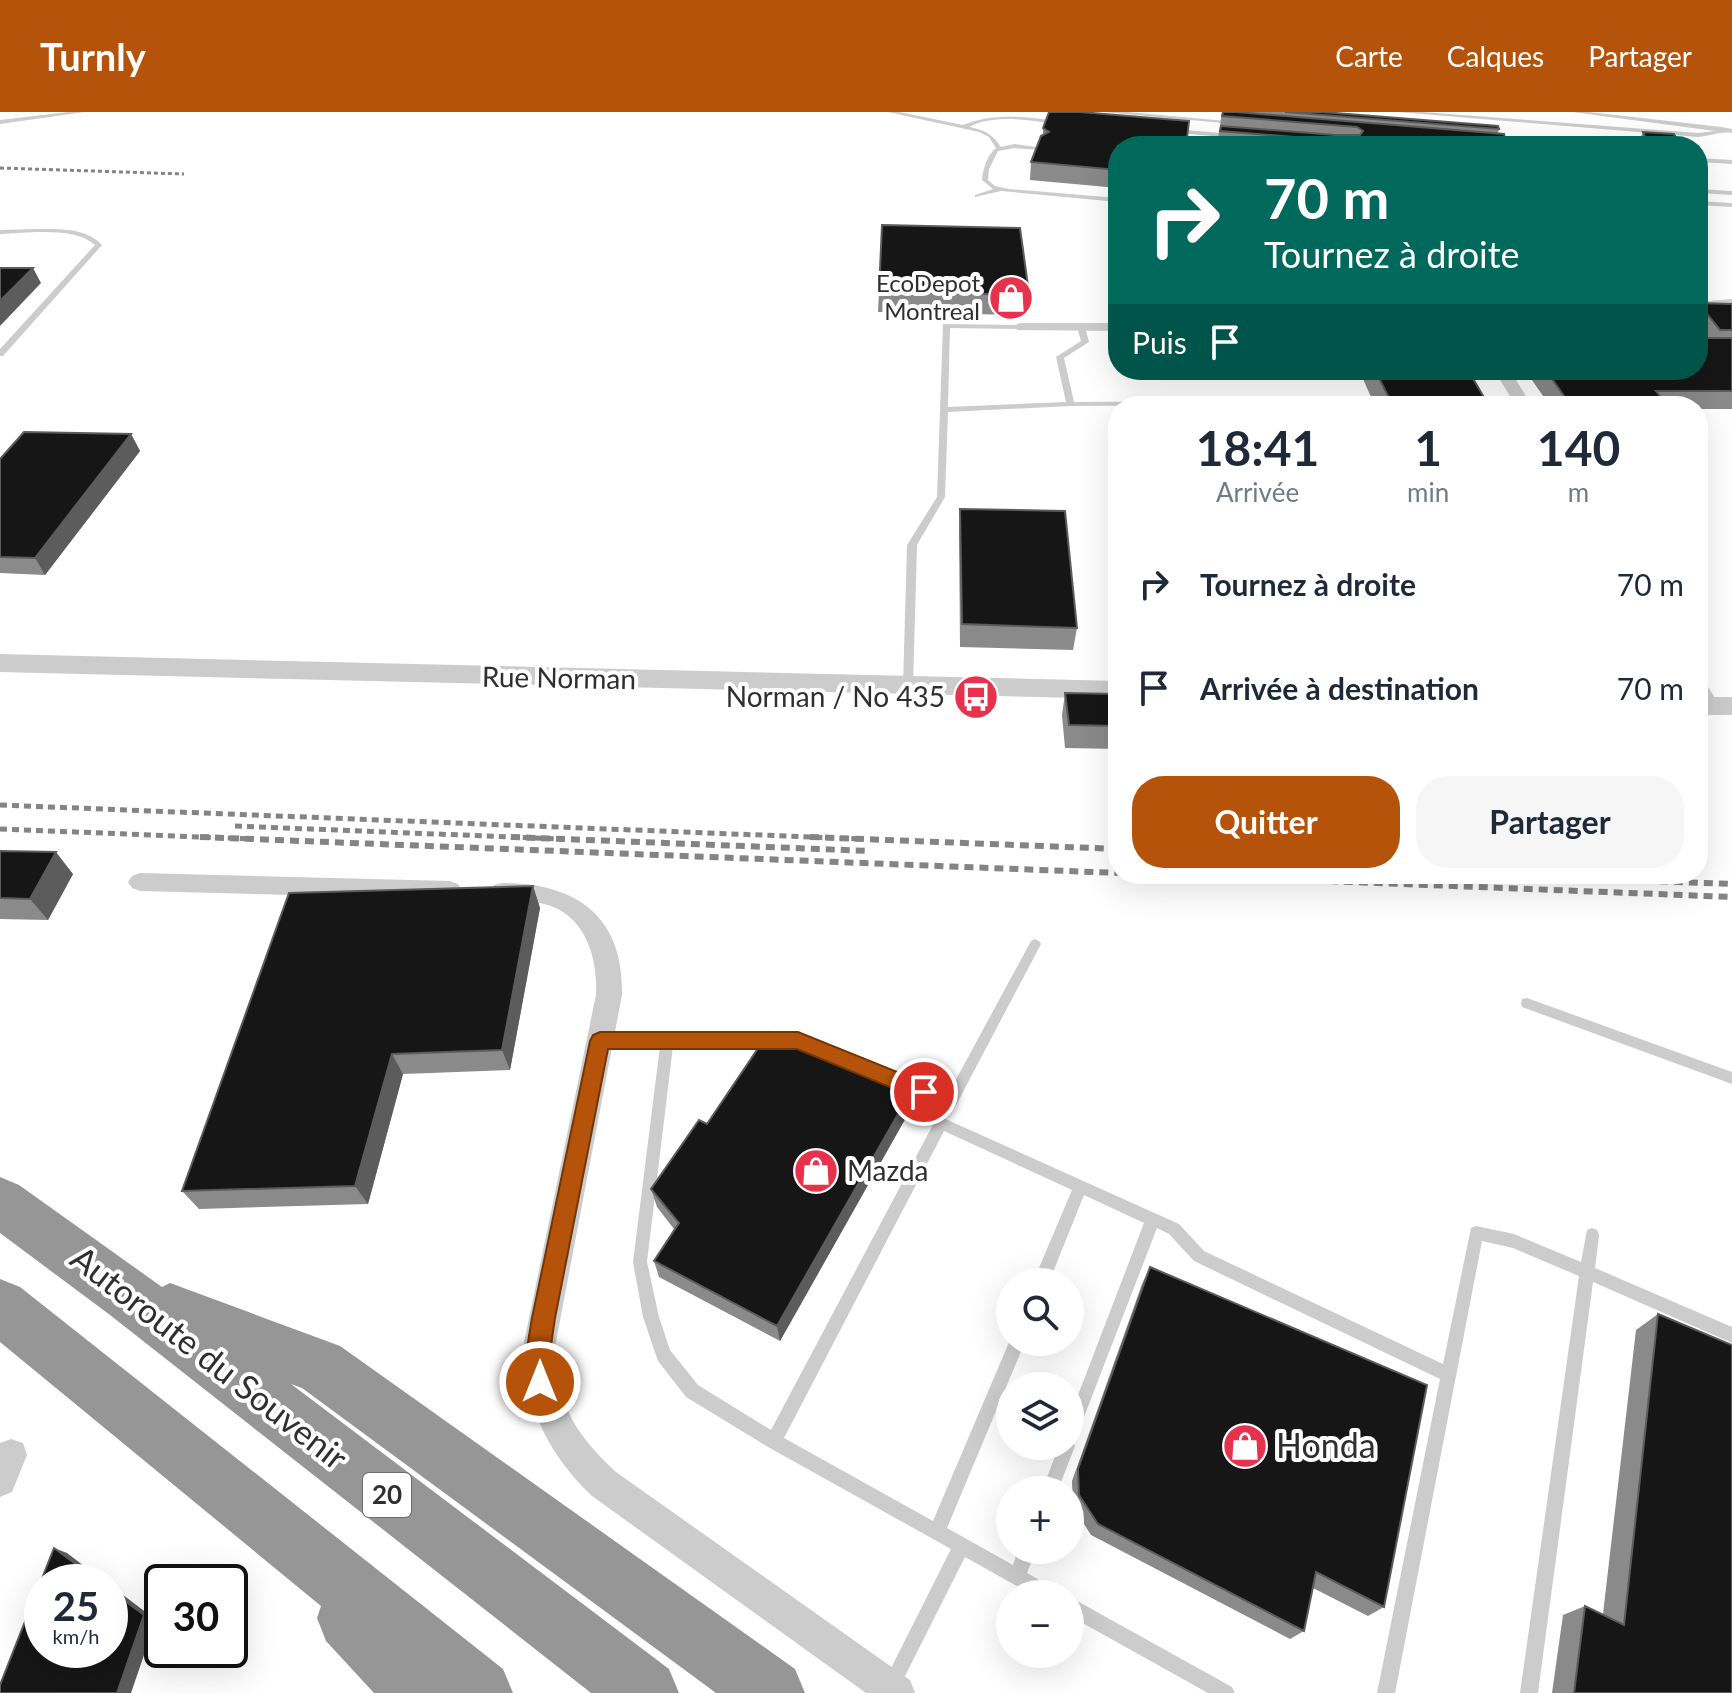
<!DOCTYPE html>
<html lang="fr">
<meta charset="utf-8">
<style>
:root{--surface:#fff;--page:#f6f6f7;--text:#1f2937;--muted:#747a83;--accent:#b45309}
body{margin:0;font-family:Lato,sans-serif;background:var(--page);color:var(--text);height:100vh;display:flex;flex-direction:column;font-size:30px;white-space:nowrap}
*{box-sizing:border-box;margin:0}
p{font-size:26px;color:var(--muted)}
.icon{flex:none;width:44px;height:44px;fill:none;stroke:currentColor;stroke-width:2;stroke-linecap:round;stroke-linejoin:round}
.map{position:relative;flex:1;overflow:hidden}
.sheet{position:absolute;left:1108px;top:284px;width:600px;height:488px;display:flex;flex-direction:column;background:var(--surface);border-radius:32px;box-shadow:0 8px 32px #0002}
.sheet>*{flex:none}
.banner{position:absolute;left:1108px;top:24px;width:600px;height:244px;border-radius:32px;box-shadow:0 8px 32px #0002;background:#00695c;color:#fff;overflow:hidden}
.controls{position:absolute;left:996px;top:1156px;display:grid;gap:16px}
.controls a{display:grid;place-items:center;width:88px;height:88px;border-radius:50%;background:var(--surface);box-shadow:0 8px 32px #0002;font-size:40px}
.speed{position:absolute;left:24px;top:1452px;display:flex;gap:16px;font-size:40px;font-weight:700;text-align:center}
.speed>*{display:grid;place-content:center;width:104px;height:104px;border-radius:50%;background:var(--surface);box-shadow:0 8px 32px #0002;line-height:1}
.speed small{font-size:20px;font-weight:400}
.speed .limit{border:4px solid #111;border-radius:12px;background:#fff;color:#111}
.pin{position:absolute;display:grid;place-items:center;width:68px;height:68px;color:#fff;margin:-34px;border:4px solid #fff;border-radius:50%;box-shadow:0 2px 8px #0007}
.me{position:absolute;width:88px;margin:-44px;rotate:0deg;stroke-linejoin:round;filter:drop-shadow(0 0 6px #0008)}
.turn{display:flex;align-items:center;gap:28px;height:168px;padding:0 24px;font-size:36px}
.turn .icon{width:104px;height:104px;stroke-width:2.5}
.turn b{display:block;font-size:56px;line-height:68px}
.then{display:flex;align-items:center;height:76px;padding:0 24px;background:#0003;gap:16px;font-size:30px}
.eta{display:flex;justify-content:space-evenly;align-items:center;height:136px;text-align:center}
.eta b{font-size:48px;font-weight:700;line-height:56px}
.action{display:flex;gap:16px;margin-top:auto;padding:16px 24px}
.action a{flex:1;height:92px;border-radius:32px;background:var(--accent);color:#fff;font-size:32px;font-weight:700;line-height:92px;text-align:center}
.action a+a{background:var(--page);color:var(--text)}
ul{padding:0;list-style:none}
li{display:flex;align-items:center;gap:24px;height:104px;padding:0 24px}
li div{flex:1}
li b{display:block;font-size:30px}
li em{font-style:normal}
header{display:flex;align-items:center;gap:48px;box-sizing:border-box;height:112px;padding:0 40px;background:var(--accent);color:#fff}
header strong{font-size:38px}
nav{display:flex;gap:44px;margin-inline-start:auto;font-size:28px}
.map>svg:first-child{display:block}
</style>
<header>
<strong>Turnly</strong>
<nav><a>Carte</a><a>Calques</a><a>Partager</a></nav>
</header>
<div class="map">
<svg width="1732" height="1581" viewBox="0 0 1732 1581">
<rect width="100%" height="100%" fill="#fff"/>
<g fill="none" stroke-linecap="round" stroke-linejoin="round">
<path fill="#ccc" fill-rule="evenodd" d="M68 0H85L0 12V8Z
M888 0H899L963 13C993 0 1032 5 1064 10L1062 13C1033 9 996 1 969 15 985 18 992 22 1001 35L1014 32 1044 36 1041 38 1014 36 998 39 989 57 988 68 995 74 1009 77 1118 86V90L1001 79 975 85V83L993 77 982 68C983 57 987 43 996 36L989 25 979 20Z
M1103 0H1128L1237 10 1234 12Z
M1398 0H1423L1698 21 1715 19 1572 0H1589L1722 15 1732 17V21C1720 19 1710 24 1698 25Z
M1172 17 1233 22 1236 24 1233 26 1170 20Z
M1492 29 1529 32 1532 34 1490 32Z
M1698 46 1732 48V52L1698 50Z
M1698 77 1732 79V83L1698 81Z
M1698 89 1732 91V95L1698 93Z
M38 117C61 117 86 116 102 133L3 244H0V237L95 133C75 114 26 121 0 122V118Z
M1732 187V191L1698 194V190Z
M943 212 1022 213 1026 215 1022 217 950 216 948 295 1066 290 1056 245 1081 229 1077 215 1081 213 1085 215 1089 230 1064 246 1074 290 1233 289 1237 291 1233 293 1071 294 948 300 945 385 917 433 913 574 908 577 903 574 907 433 937 385Z
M1239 261 1240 263 1236 265 1162 266 1158 264 1162 262Z
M1035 827 1039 829 1041 832 955 995 950 997 797 934H673L647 1150 659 1205 670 1238 698 1273 771 1318 936 1007 941 1005 1179 1112 1204 1139 1443 1252 1471 1116 1476 1114 1514 1122 1581 1150 1587 1118 1592 1116 1597 1118 1599 1123 1595 1156 1732 1215V1231L1593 1170 1538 1581H1520L1579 1164 1513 1136 1482 1129 1395 1581H1377L1440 1267 1194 1149 1169 1122 1157 1116 1074 1331 1075 1334 1058 1378H1042L1059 1334H1070V1304L1144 1111 1084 1083 1049 1170H1033L1072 1078 944 1019 784 1326 933 1409 1010 1228V1230H1025L947 1416 1013 1453 1018 1438H1036L1027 1461 1054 1476 1057 1482H1031L965 1445 897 1580H885L882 1574 885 1568 951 1437 768 1335 686 1285 658 1249 643 1205 633 1150 660 934 600 935 595 933 593 929 595 925 667 922H798L947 984 1031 829Z
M1527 886 1732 960V972L1522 895 1521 891 1522 887Z
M1070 1485 1232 1575 1235 1581H1208L1070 1504Z"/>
<path fill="#ccc" fill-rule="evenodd" d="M1022 211H1118V219L1017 218V212Z
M1494 258H1510L1532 294H1516Z
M1698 568 1705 570 1720 594 1717 599H1703L1698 592Z
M140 761 450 769 458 772 462 778 458 784 450 787 140 779 132 776 128 770 132 764Z
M502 771C576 771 624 804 622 883L554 1240C560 1296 575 1322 616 1360L910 1568 915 1581H866L592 1384C549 1343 528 1299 522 1240L596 883C598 845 585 802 544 792 527 787 510 792 494 787L490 780 494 773Z
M11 1327 23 1331 27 1343 12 1380 0 1385V1331Z"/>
<path fill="#ccc" fill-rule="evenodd" d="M0 542 1118 569V587L0 560Z
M1698 585H1732V603H1698Z"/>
<path fill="#969696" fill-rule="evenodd" d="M0 1065 19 1073 162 1175 170 1171 340 1234 795 1557 805 1581H716L302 1276 291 1272 669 1557 679 1581H591L110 1203 0 1121Z
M0 1167 20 1175 503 1557 513 1581H374L326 1529 317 1506 321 1494 0 1230Z"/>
<path stroke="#848484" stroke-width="3" stroke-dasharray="4 3" stroke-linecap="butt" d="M0 56 184 62"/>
<path stroke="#848484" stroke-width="5" stroke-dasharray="7 5" stroke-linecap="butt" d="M0 693 861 727
M235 714 562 727
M0 717 251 727"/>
<path stroke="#848484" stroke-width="6" stroke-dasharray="9 6" stroke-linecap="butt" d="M200 725 1118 761
M511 725 870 739
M810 725 1118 737
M1149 762 1732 785
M1464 762 1732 772"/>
</g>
<path fill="#8a8a8a" d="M1222 0H1323L1499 17 1498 21 1507 34H1217Z
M1043 16 1118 34V76L1030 68 1031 50 1043 23Z
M1643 20 1681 34H1637Z
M1028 174 1024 203 878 200 879 180Z
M1698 191 1732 192V297H1698V294H1550L1525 258H1698L1705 226 1698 218Z
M1359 258H1476L1473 266 1489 294H1375Z
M131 322 140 339 45 463 0 461V347Z
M960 397 1077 516 1073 538 960 535 959 419Z
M1065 581 1118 582V637L1065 636 1062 603Z
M0 739 73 762 48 808 0 807Z
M533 774 540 796 510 958 403 962 368 1092 199 1097 182 1079Z
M908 1002 780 1229 659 1165 654 1149 674 1117 657 1095 651 1077 707 1012Z
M1150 1155 1384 1495 1368 1504 1313 1476 1304 1519 1290 1527 1091 1423 1073 1395 1072 1369 1142 1172Z
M1658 1202 1732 1581H1552L1563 1503 1585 1494 1603 1502 1636 1218Z"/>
<path fill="#5c5c5c" d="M33 156 41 171 0 214V189Z
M131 322 140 339 45 463 35 446Z
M56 740 73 762 48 808 30 787Z
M533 774 540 796 510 958 502 938Z
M392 942 403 962 368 1092 355 1074Z
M909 983 908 1002 780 1229 777 1214Z
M54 1436 67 1441 105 1470H100Z
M110 1473 156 1508 131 1581H117Z"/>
<path fill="#161616" stroke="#5c5c5c" stroke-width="2" d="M1049 0H1080L1189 9 1186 34H1118V58L1031 50 1041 24 1049 20 1043 16Z
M1223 0H1237L1504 22 1507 34H1367V31L1220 19 1221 14 1335 23H1360L1363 19 1357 15 1222 4Z
M1285 0H1323L1498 14 1499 17Z
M1643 20 1674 22 1681 34H1649Z
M882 113 1020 116 1028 174H1024L1026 183 879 180Z
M0 156H33L0 189Z
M1698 191 1732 192V218H1720Z
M1698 226H1732V279H1656L1668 294H1571L1546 258H1698Z
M1375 258H1468L1489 294H1393Z
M24 320 131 322 35 446 0 445V347Z
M960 397 1065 399 1077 516 962 512Z
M1065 581 1118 582V614L1069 613Z
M0 739 56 740 30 787 0 786Z
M533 774 502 938 392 942 355 1074 182 1079 289 781Z
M769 920 909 983 777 1214 654 1149 679 1111 651 1077 699 1008 707 1012Z
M1150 1155 1427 1273 1384 1495 1316 1460 1304 1519 1098 1412 1079 1383 1078 1357Z
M1658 1202 1732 1233V1581H1574L1585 1494 1624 1513Z
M54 1436 100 1470H42V1538H110V1478L144 1503 117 1581H0V1573Z"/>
<path fill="#b45309" stroke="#753606" stroke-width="2" d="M600 920H798L932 974 935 980 932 987 924 989 797 937H608L555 1206 550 1240 552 1270 548 1278 540 1282 531 1278C522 1256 528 1230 532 1206L590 929 593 923Z"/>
<defs>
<g id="shop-disc" transform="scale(2.3)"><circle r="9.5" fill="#e6324d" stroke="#fff"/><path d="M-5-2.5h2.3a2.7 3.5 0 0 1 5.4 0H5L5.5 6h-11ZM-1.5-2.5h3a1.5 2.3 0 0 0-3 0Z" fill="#fff"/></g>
<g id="bus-disc" transform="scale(2.3)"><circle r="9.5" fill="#e6324d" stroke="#fff"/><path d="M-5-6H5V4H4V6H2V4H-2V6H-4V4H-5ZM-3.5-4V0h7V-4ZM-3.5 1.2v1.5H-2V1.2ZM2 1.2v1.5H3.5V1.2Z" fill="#fff"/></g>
</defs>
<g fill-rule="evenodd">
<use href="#shop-disc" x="1011" y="186"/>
<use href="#bus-disc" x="976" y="585"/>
<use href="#shop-disc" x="816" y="1059"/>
<use href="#shop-disc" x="1245" y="1334"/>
</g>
<g text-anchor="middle" stroke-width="8" stroke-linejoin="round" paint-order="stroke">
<g font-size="24" fill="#2f2f2f" stroke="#fff" text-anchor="end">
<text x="980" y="180">EcoDepot<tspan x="980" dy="28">Montreal</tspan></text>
</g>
<rect fill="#fff" stroke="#6d6d6d" stroke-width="2" x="363" y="1361" width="48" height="44" rx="6"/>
<g font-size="26" font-weight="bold" fill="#2f2f2f">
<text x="387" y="1392">20</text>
</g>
<g font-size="28" fill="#2f2f2f" stroke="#fff">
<text transform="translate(559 566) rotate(1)" y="10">Rue Norman</text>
</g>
<g font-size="28" fill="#2f2f2f" stroke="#fff" text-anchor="end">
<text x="945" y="595">Norman / No 435</text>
<text x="847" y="1069" text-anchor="start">Mazda</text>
</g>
<g font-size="34" fill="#2f2f2f" stroke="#fff">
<text transform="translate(209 1246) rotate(38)" y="12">Autoroute du Souvenir</text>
</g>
<g font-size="34" fill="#2f2f2f" stroke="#fff" text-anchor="start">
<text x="1276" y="1346">Honda</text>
</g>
</g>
</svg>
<div class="controls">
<a><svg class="icon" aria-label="search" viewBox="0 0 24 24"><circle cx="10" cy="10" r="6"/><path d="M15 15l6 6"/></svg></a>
<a><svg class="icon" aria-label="layers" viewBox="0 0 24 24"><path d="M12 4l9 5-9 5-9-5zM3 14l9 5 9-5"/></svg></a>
<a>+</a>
<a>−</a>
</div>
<div class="speed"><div>25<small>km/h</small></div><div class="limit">30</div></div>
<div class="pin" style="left:924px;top:980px;background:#d93025"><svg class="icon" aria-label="arrive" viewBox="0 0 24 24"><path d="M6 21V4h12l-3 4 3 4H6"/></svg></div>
<svg class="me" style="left:540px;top:1270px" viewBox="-20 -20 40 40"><circle r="17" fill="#b45309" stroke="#fff" stroke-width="3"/><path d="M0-11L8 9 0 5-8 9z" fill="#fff"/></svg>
<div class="banner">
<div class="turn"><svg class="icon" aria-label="right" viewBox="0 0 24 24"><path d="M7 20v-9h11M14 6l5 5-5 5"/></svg><div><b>70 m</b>Tournez à droite</div></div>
<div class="then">Puis<svg class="icon" aria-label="arrive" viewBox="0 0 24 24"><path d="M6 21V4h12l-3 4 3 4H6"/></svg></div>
</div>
<section class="sheet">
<div class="eta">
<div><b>18:41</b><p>Arrivée</p></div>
<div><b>1</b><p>min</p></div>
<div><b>140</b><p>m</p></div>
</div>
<ul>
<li><svg class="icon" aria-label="right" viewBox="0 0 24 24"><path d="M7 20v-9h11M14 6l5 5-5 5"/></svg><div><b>Tournez à droite</b></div><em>70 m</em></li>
<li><svg class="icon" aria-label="arrive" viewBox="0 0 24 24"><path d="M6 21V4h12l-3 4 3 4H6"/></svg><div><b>Arrivée à destination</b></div><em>70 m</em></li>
</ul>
<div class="action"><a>Quitter</a><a>Partager</a></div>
</section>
</div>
